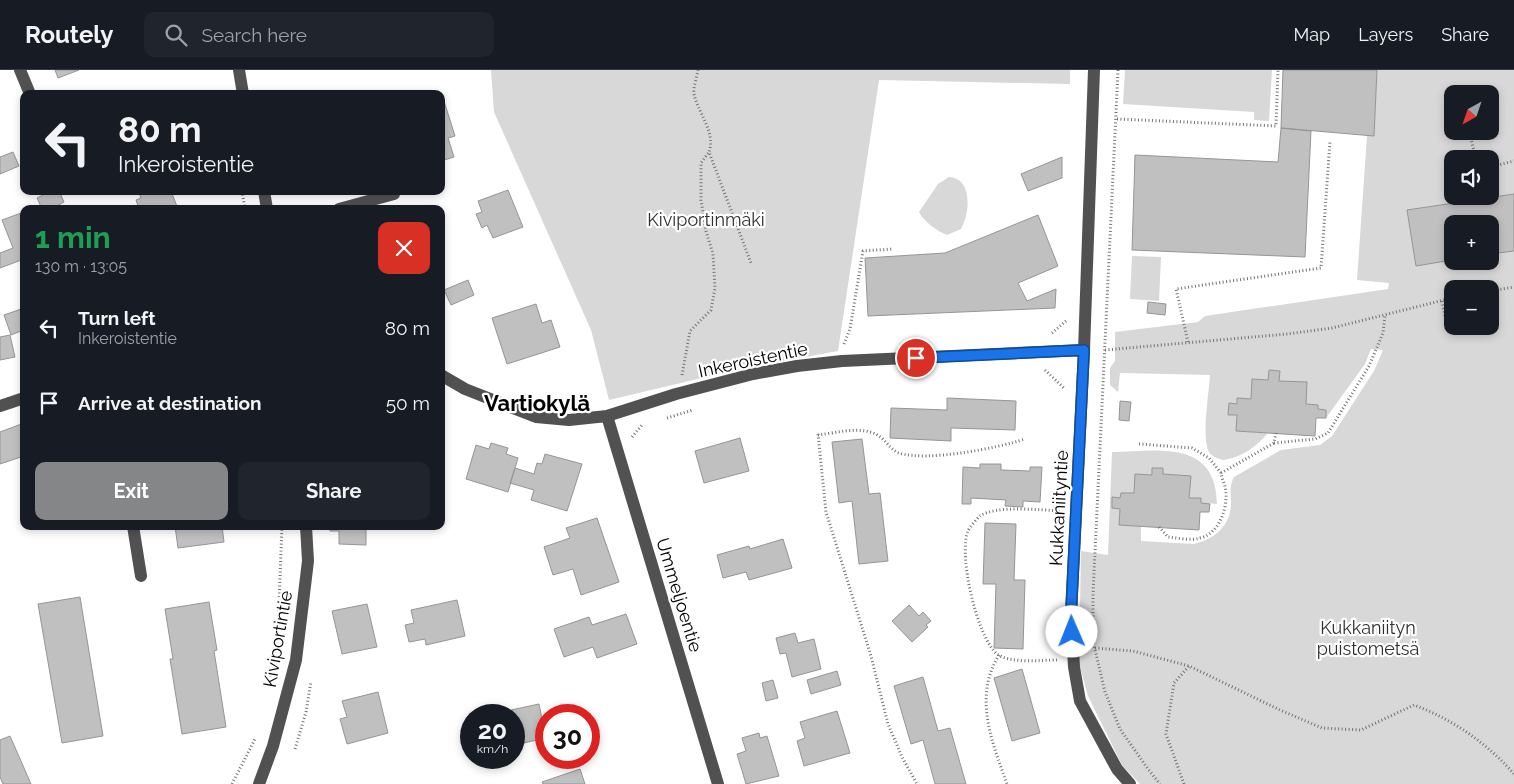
<!DOCTYPE html>
<meta charset="utf-8">
<style>
:root{--surface:#171b24;--page:#20242c;--text:#f1f3f6;--muted:#9ea1a6;--line:#363941;--accent:#858687}
body{margin:0;font-family:Raleway,sans-serif;background:var(--page);color:var(--text);height:100vh;display:flex;flex-direction:column;font-size:19px;white-space:nowrap}
*{box-sizing:border-box;margin:0}
p{font-size:16px;color:var(--muted)}
.icon{flex:none;width:28px;height:28px;fill:none;stroke:currentColor;stroke-width:2;stroke-linecap:round;stroke-linejoin:round}
.map{position:relative;flex:1;overflow:hidden}
.drawer{position:absolute;left:20px;top:135px;width:425px;height:325px;display:flex;flex-direction:column;background:var(--surface);border-radius:10px;box-shadow:0 2px 8px #0003}
.drawer>*{flex:none}
.top-card{position:absolute;left:20px;top:20px;width:425px;height:105px;border-radius:10px;box-shadow:0 2px 8px #0003;background:#171b24;color:var(--text);overflow:hidden}
.needle{width:32px;rotate:220deg}
.controls{position:absolute;left:1444px;top:15px;display:grid;gap:10px}
.controls a{display:grid;place-items:center;width:55px;height:55px;border-radius:10px;background:var(--surface);box-shadow:0 2px 8px #0003;font-size:25px}
.speed{position:absolute;left:460px;top:634px;display:flex;gap:10px;font-size:25px;font-weight:700;text-align:center}
.speed>*{display:grid;place-content:center;width:65px;height:65px;border-radius:50%;background:var(--surface);box-shadow:0 2px 8px #0003;line-height:1}
.speed small{font-size:12px;font-weight:400}
.speed .limit{border:8px solid #d22;background:#fff;color:#111}
.pin{position:absolute;display:grid;place-items:center;width:42px;height:42px;color:#fff;margin:-21px;border:2px solid #fff;border-radius:50%;box-shadow:0 1px 5px #0007}
.me{position:absolute;width:55px;margin:-28px;rotate:359deg;stroke-linejoin:round;filter:drop-shadow(0 0 4px #0008)}
.turn{display:flex;align-items:center;gap:18px;height:105px;padding:0 15px;font-size:22px}
.turn .icon{width:65px;height:65px;stroke-width:2.5}
.turn b{display:block;font-size:35px;line-height:42px}
.round{display:grid;place-items:center;flex:none;width:52px;height:52px;border-radius:10px;background:var(--page)}
.headline{display:flex;align-items:center;justify-content:space-between;height:85px;padding:0 15px}
h1{font-size:30px;font-weight:700;line-height:38px;color:#1e9e55}
.button{display:flex;gap:10px;margin-top:auto;padding:10px 15px}
.button a{flex:1;height:58px;border-radius:10px;background:var(--accent);color:#fff;font-size:20px;font-weight:700;line-height:58px;text-align:center}
.button a+a{background:var(--page);color:var(--text)}
ul{padding:0;list-style:none}
li{display:flex;align-items:center;gap:15px;height:75px;padding:0 15px}
li div{flex:1}
li b{display:block;font-size:19px}
li em{font-style:normal}
header{display:flex;align-items:center;gap:30px;box-sizing:border-box;height:70px;padding:0 25px;background:var(--surface);border-bottom:1px solid var(--line)}
header strong{font-size:24px}
nav{display:flex;gap:28px;margin-inline-start:auto;font-size:18px}
.search{width:350px;height:45px;background:var(--page);display:flex;align-items:center;gap:12px;box-sizing:border-box;padding:0 18px;border-radius:10px;color:var(--muted);font-size:19px}
.map>svg:first-child{display:block}
</style>
<header>
<strong>Routely</strong>
<div class="search"><svg class="icon" aria-label="search" viewBox="0 0 24 24"><circle cx="10" cy="10" r="6"/><path d="M15 15l6 6"/></svg>Search here</div>
<nav><a>Map</a><a>Layers</a><a>Share</a></nav>
</header>
<div class="map">
<svg width="1514" height="714" viewBox="0 0 1514 714">
<rect width="100%" height="100%" fill="#fff"/>
<path fill="#d8d8d8" fill-rule="evenodd" d="M491 0H1070V14L879 10 838 281 740 299 609 330 591 260 494 42Z
M1125 0H1272L1269 51 1254 50V42L1123 34Z
M1377 0H1514V714H1140L1122 695 1088 626 1079 593 1081 481 1108 485 1112 382C1158 381 1216 369 1217 434L1201 433V428H1189L1190 406 1163 404V398H1153L1152 405 1136 404 1134 423H1121L1120 428H1113L1112 438 1120 439 1141 456V471L1194 474C1214 469 1230 457 1231 434 1231 424 1229 416 1234 407L1281 380 1320 375 1332 366 1374 301 1383 280 1371 279 1365 294 1326 348V340L1318 339 1317 335 1306 334V312L1279 311V301L1269 300 1268 310 1252 309 1251 329H1237V334L1229 333 1228 345H1237L1236 361 1268 363C1256 377 1242 387 1224 390 1218 389 1210 386 1208 380 1202 365 1209 322 1210 305L1120 303 1118 322 1110 315V298L1115 291V262L1198 252 1205 246 1388 219 1389 213 1357 210 1367 66H1374ZM1452 24H1490V61H1452ZM1452 89H1490V126H1452ZM1452 154H1490V191H1452ZM1452 219H1490V256H1452Z
M949 107C973 108 970 144 961 159L947 165C937 161 924 152 919 142L938 114Z
M1132 186 1161 187 1159 231 1130 229Z"/>
<path fill="#c0c0c0" stroke="#959595" d="M55 0H79L58 8Z
M1283 0H1377L1374 66 1281 58Z
M443 28 455 66 448 68 454 87 441 91V29Z
M1281 58 1311 61 1305 187 1132 180 1135 85 1278 92Z
M13 82 19 96 0 104V87Z
M1062 87V108L1028 121 1021 104Z
M508 120 523 157 493 168 487 155 482 158 476 144 482 142 478 131Z
M51 121H59L64 132 51 139H42L37 128Z
M138 121H171L178 139H139L136 130 141 128Z
M1514 124V181L1490 184V154H1452V190L1416 196 1407 140Z
M24 142V189L0 198V183L13 178 2 150Z
M1038 145 1058 196 1018 213 1027 231 1056 219 1055 238 868 246 865 188 945 183Z
M468 210 474 225 451 235 444 220Z
M1148 232 1166 234 1165 245 1147 243Z
M536 234 542 253 551 250 560 277 507 294 492 248Z
M24 238V270L21 261 11 265 4 245Z
M10 265 15 287 0 290V267Z
M1269 300 1280 301 1279 311 1307 312 1306 334 1318 335V339L1326 340V348H1316L1315 366 1236 361 1237 345H1228L1229 333 1237 334V328L1251 329 1252 309 1268 310Z
M947 328 1016 331 1015 360 951 358V371L890 368 891 338 947 340Z
M1120 331 1131 332 1129 351 1119 350Z
M24 353V386L0 394V362Z
M740 368 749 401 704 413 695 381Z
M862 369 869 424 880 423 888 491 859 494 852 431 839 433 832 372Z
M491 373 508 378 506 384 518 388 508 422 466 409 476 375 489 379Z
M545 384 582 394 567 441 531 430 534 420 510 413 515 398 534 404 537 393 542 394Z
M980 394H1001V400L1030 401V397H1042L1040 432 1023 431V437L1005 436 1006 430 971 428V434H962L963 397 980 398Z
M1152 398H1163V404L1191 406 1189 428H1201V433L1210 434 1209 442H1200L1199 460 1119 455 1120 439 1112 438V427L1120 428 1121 423H1134L1135 404 1152 405Z
M597 448 619 512 581 525 573 499 553 505 544 477 570 468 566 458Z
M985 453 1016 454 1014 510H1025L1023 579 994 578 996 514H983Z
M175 456H222L224 472 178 478Z
M330 456H366V475L339 474V461H330Z
M783 469 792 498 749 510 746 502 723 508 717 485 749 476 750 479Z
M80 527 103 666 62 673 38 534Z
M457 530 465 566 426 575 425 569 409 572 405 555 414 553 411 540Z
M209 532 217 580 214 581 226 657 182 664 170 589H173L165 539Z
M367 534 377 577 342 584 332 541Z
M909 535 919 546 923 542 931 551 926 555 928 557 912 572 892 551Z
M626 544 637 574 597 588 593 577 564 587 554 559 589 547 592 555Z
M795 563 798 573 814 569 821 599 792 607 786 583 780 584 776 568Z
M1022 599 1040 663 1012 671 994 608Z
M837 601 841 615 811 624 807 610Z
M923 607 938 661 950 658 966 714H935L923 670 911 674 894 616Z
M773 610 778 628 766 631 762 613Z
M378 622 388 663 347 674 340 649 347 647 342 631Z
M539 634 546 668 519 674 514 645H512L511 640Z
M837 641 850 683 804 696 797 671 805 668 800 652Z
M759 663 760 668 767 666 779 706 746 714 737 684 746 681 742 668Z
M10 666 31 714H3L0 707V670Z
M580 699 585 714H543L542 712Z"/>
<g fill="none" stroke-linecap="round" stroke-linejoin="round">
<path stroke="#737373" stroke-width="3" stroke-dasharray="1 2.5" stroke-linecap="butt" d="M698 0C697 7 693 17 694 24 698 43 716 62 709 82L751 193
M1118 0 1093 524V571L1105 622 1120 659 1148 699 1160 714
M1117 49 1276 56 1278 0
M1469 61 1476 89
M1490 97 1514 91
M242 121 245 139
M1490 221 1514 217
M1442 231 1447 256
M1052 263 1066 251
M1188 272 1176 219 1321 198 1330 71
M844 274 850 259 863 181 893 179
M1105 280 1287 264 1332 258 1452 228
M1045 300 1064 318
M682 305 690 261 711 240 715 218 713 184 706 161 701 130V93L709 82
M667 348 693 340
M818 364 826 442 871 586 888 654 902 687 917 714
M818 365C836 363 863 355 879 366 886 371 891 380 899 383 927 392 998 378 1025 369
M632 367 642 355
M1274 373 1315 369 1328 363 1369 296 1383 263 1385 245
M1139 374 1192 378 1209 388 1221 403
M1159 457 1168 467C1178 468 1191 471 1200 468 1219 464 1227 439 1226 423 1226 416 1222 410 1221 403L1274 373 1276 363
M1095 578 1133 581 1189 596 1280 640 1322 658 1361 660 1414 635C1452 649 1487 673 1514 704
M999 585C973 627 992 672 1007 714
M1057 590C1042 590 1010 594 997 584 977 567 958 485 968 461 970 457 977 448 980 446 995 435 1041 440 1060 441
M271 607 278 559 282 456
M295 679 306 642 311 611
M232 714 255 669
M1184 714 1166 664 1174 613 1189 596"/>
<path stroke="#515151" stroke-width="12" d="M20 0 30 24
M239 0 243 24
M1094 0 1084 280 1071 544 1074 597 1080 631 1117 699 1130 714
M264 121 267 139
M339 139 394 124
M441 305 465 319 536 347 569 350 607 346 676 324 753 304 797 296 842 291 1084 280
M0 336 24 328
M607 346 718 714
M133 456 141 506
M259 714 273 676 296 590 308 491 306 456"/>
</g>
<g fill="none" stroke-linecap="round" stroke-linejoin="round">
<g stroke="#114b97" stroke-width="12">
<path id="route" d="M916 288 1084 280 1071 544 1072 562"/>
</g>
<use href="#route" stroke="#1a73e8" stroke-width="9"/>
</g>
<g text-anchor="middle" stroke-width="4.5" stroke-linejoin="round" paint-order="stroke">
<g font-size="18" fill="#2f2f2f" stroke="#fff">
<text x="706" y="156">Kiviportinmäki</text>
<text x="1368" y="564">Kukkaniityn<tspan x="1368" dy="21">puistometsä</tspan></text>
</g>
<g font-size="18" fill="#000" stroke="#fff">
<text transform="translate(753 290) rotate(-12)" y="6">Inkeroistentie</text>
<text transform="translate(1059 438) rotate(-87)" y="6">Kukkaniityntie</text>
<text transform="translate(679 525) rotate(73)" y="6">Ummeljoentie</text>
<text transform="translate(278 569) rotate(-80)" y="6">Kiviportintie</text>
</g>
<g font-size="22" font-weight="bold" fill="#000" stroke="#fff">
<text x="537" y="341">Vartiokylä</text>
</g>
</g>
</svg>
<div class="controls">
<a><svg class="needle" viewBox="-14 -14 28 28"><path d="M0-13l5 13h-10z" fill="#e53935"/><path d="M0 13l5-13h-10z" fill="#9ea1a6"/></svg></a>
<a><svg class="icon" aria-label="sound" viewBox="0 0 24 24"><path d="M4 9h4l5-4v14l-5-4H4zM17 9q2 3 0 6"/></svg></a>
<a>+</a>
<a>−</a>
</div>
<div class="speed"><div>20<small>km/h</small></div><div class="limit">30</div></div>
<div class="pin" style="left:916px;top:288px;background:#d93025"><svg class="icon" aria-label="arrive" viewBox="0 0 24 24"><path d="M6 21V4h12l-3 4 3 4H6"/></svg></div>
<svg class="me" style="left:1072px;top:562px" viewBox="-20 -20 40 40"><circle r="19" fill="#fff"/><path d="M0-13L10 11 0 6-10 11z" fill="#1a73e8"/></svg>
<div class="top-card">
<div class="turn"><svg class="icon" aria-label="left" viewBox="0 0 24 24"><path d="M17 20v-9H6M10 6l-5 5 5 5"/></svg><div><b>80 m</b>Inkeroistentie</div></div>
</div>
<section class="drawer">
<div class="headline"><div><h1>1 min</h1><p>130 m · 13:05</p></div><a class="round" style="background:#d93025;color:#fff"><svg class="icon" aria-label="close" viewBox="0 0 24 24"><path d="M6 6l12 12M18 6L6 18"/></svg></a></div>
<ul>
<li><svg class="icon" aria-label="left" viewBox="0 0 24 24"><path d="M17 20v-9H6M10 6l-5 5 5 5"/></svg><div><b>Turn left</b><p>Inkeroistentie</p></div><em>80 m</em></li>
<li><svg class="icon" aria-label="arrive" viewBox="0 0 24 24"><path d="M6 21V4h12l-3 4 3 4H6"/></svg><div><b>Arrive at destination</b></div><em>50 m</em></li>
</ul>
<div class="button"><a>Exit</a><a>Share</a></div>
</section>
</div>
